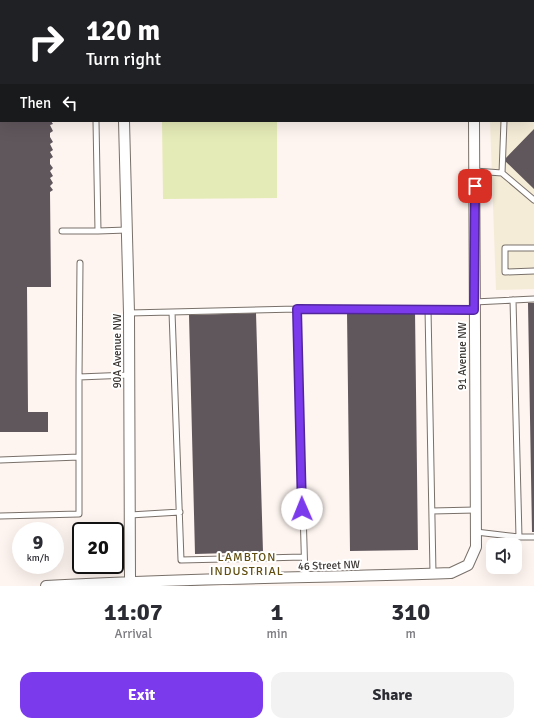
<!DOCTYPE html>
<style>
:root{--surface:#fff;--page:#f2f2f3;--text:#2b2b33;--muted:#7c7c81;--accent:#7c3aed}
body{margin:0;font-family:Signika,sans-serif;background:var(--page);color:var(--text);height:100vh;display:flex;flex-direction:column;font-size:15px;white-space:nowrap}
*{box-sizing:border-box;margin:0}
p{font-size:13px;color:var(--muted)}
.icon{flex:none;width:22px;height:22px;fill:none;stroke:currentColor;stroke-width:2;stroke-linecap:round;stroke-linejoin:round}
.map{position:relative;height:586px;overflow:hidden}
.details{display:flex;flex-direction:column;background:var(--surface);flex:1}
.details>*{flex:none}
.top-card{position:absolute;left:0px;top:0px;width:534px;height:122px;box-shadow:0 4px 16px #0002;background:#202124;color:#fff;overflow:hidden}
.fabs{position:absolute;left:486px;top:538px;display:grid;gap:8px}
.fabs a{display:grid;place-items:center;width:36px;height:36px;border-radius:8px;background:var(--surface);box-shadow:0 4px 16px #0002;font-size:20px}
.speed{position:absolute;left:12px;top:522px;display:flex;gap:8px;font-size:20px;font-weight:700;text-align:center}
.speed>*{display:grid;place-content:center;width:52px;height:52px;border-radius:50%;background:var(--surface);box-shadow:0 4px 16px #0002;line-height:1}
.speed small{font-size:10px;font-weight:400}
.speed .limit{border:2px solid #111;border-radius:6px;background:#fff;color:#111}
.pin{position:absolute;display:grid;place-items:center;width:34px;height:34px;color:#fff;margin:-17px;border-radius:8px;box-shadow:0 2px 6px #0006}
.me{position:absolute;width:44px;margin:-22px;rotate:359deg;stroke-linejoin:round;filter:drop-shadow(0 0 3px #0008)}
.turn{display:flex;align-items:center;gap:14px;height:84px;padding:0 20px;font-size:18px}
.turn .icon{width:52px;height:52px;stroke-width:2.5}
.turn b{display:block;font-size:28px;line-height:34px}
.then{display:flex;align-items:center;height:38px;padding:0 20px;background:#0003;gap:8px;font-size:15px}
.eta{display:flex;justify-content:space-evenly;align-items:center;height:68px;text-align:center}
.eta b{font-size:24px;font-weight:700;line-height:28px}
.button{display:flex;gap:8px;margin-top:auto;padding:8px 20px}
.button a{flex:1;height:46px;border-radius:12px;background:var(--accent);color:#fff;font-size:16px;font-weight:700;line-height:46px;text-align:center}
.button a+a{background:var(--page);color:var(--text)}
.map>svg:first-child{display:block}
</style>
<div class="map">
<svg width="534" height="586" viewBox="0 0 534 586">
<rect width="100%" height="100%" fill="#fef5f0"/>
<path fill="#f5ecd7" d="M484 0H534V289L496 290 490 121H533V1Z"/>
<path fill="#e5ebb7" d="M131 0H449V1H131Z
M162 121H277V198L163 199Z"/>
<path fill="#60575d" d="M0 121H51L53 124 50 125 53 131 50 133V137L53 142 50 144 53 150 50 152 53 157 50 159V164L53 168 50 171 53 176 50 178 53 183 50 186 53 190 50 192 51 287H27L28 412H48V432H0Z
M534 129V189L504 160Z
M528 303H534V532H532Z
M415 311 418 550 350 551 347 312Z
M256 313 263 552 195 554 189 315Z"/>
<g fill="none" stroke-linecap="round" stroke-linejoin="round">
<g stroke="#79706a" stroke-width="7">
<path id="lane" d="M0 10H1
M96 121 98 231 127 230
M475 171 502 173 534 200
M502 173 504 121
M62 231H98
M534 248H505V272L534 271
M513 300 519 537H534
M474 302 534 299
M297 309 305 578
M428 309 433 573
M172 312 181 560 303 557
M129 313 297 309 474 310
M79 377 80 263
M0 460 79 457
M432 511 475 510
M130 515 180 512
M0 516 79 514V377L129 375
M476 532 519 537"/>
</g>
<g stroke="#79706a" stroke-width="12">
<path id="street" d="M122 0V1
M471 0 472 1
M124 121 129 313 130 581
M46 586C181 578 316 578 451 573L468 565 476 547 474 121"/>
</g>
<use href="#lane" stroke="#fff" stroke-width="5"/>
<use href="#street" stroke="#fff" stroke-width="10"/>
</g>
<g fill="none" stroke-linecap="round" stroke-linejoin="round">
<g stroke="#51269a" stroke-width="10">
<path id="route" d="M302 509 297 309 474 310 475 186"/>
</g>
<use href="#route" stroke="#7c3aed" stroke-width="7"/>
</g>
<g text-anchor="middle" stroke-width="4" stroke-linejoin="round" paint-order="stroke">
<g font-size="11" fill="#393532" stroke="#fff">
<text transform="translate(117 351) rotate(-90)" y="4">90A Avenue NW</text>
<text transform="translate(462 356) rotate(-90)" y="4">91 Avenue NW</text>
<text transform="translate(329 565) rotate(-2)" y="4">46 Street NW</text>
</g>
<g font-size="12" letter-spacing="1" fill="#604d0f" stroke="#fff">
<text x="247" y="561">LAMBTON<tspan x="247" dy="14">INDUSTRIAL</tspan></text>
</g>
</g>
</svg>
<div class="fabs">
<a><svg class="icon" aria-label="sound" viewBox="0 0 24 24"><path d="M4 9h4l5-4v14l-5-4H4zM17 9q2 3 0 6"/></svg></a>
</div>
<div class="speed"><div>9<small>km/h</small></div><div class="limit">20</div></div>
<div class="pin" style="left:475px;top:186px;background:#d93025"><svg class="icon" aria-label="arrive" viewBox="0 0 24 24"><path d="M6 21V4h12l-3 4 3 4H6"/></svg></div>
<svg class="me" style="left:302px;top:509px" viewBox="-20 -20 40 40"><circle r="19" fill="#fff"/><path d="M0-13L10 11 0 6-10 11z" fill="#7c3aed"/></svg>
<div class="top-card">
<div class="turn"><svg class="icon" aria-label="right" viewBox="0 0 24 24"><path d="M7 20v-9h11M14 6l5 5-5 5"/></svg><div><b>120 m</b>Turn right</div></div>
<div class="then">Then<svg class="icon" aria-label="left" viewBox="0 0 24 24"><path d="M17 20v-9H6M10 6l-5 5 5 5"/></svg></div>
</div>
</div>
<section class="details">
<div class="eta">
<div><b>11:07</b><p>Arrival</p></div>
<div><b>1</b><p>min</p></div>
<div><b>310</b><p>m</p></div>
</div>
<div class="button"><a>Exit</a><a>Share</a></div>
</section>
